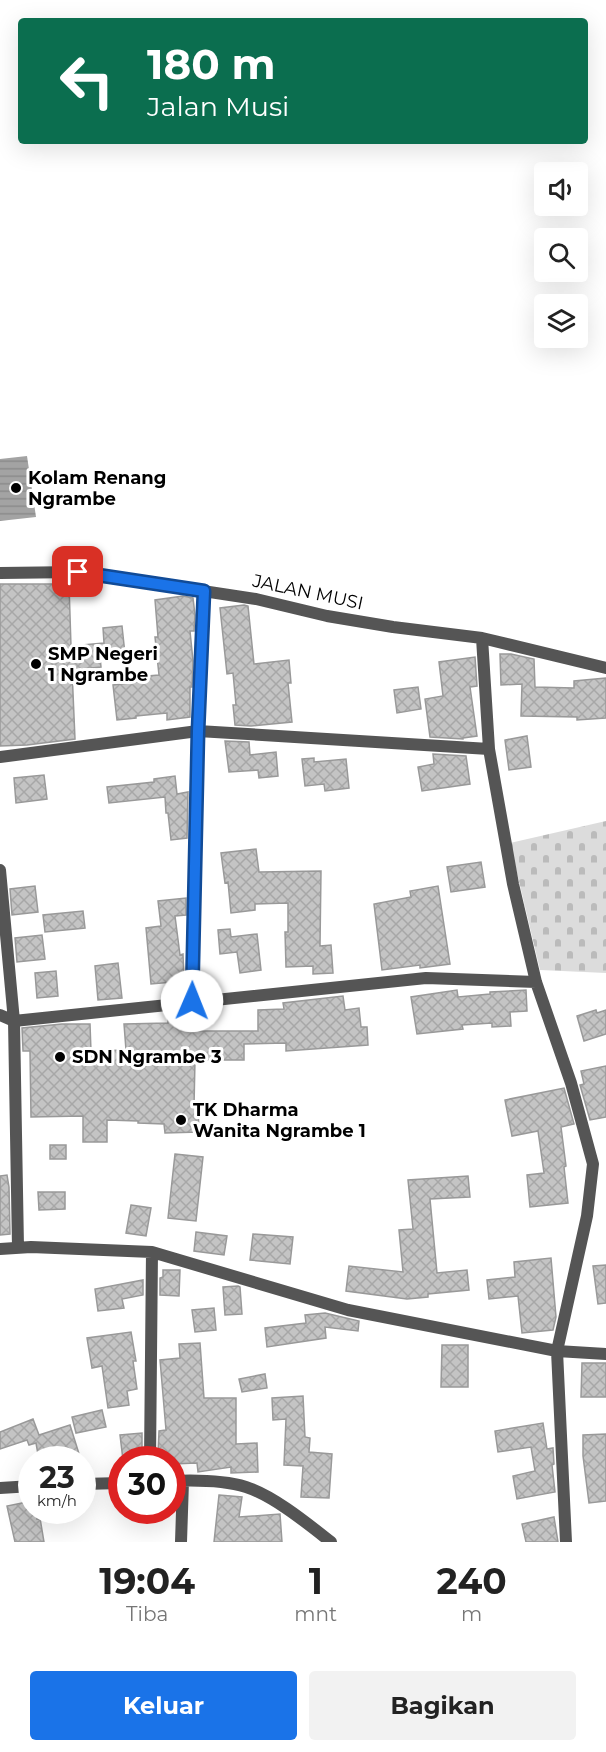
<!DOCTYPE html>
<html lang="id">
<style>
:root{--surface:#fff;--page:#f2f2f2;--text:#222;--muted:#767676;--accent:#1a73e8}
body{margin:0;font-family:Montserrat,sans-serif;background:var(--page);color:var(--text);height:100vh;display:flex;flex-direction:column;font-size:22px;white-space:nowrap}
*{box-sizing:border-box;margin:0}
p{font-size:20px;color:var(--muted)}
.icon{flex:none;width:33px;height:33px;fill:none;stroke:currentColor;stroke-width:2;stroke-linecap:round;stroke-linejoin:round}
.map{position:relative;height:1542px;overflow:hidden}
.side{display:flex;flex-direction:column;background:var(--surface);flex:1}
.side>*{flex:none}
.hud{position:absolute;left:18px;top:18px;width:570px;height:126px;border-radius:6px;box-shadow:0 6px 24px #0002;background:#0b6e4f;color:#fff;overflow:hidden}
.buttons{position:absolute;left:534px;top:162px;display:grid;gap:12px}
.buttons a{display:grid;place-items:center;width:54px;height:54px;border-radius:6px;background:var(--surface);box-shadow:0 6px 24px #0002;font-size:30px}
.speed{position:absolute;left:18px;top:1446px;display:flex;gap:12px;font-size:30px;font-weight:700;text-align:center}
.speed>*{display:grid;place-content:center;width:78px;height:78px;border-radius:50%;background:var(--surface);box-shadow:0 6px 24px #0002;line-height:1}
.speed small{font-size:15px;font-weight:400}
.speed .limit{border:9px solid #d22;background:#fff;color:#111}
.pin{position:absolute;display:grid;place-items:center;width:51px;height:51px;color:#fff;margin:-26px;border-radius:12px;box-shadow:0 3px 9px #0006}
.me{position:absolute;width:66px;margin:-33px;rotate:1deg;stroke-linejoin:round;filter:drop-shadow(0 0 4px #0008)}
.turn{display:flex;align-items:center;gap:21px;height:126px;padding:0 30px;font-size:27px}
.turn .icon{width:78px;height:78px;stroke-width:2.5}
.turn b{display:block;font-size:42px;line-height:51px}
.eta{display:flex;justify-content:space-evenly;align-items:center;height:102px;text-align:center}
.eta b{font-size:36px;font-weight:700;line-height:42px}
.button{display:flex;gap:12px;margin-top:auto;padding:12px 30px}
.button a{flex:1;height:69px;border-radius:6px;background:var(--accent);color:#fff;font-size:24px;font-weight:700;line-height:69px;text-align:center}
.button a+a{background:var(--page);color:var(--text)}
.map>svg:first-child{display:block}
</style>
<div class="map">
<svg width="606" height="1542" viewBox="0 0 606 1542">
<defs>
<pattern id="cemetery-stones" width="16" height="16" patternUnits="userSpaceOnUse" patternTransform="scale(1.5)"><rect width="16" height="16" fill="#dcdcdc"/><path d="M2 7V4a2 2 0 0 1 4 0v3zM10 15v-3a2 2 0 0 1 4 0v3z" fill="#bbb"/></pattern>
<pattern id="water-rules" width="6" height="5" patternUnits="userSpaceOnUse" patternTransform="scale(1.5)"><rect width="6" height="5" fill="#a3a3a3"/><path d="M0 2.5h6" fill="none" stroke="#8b8b8b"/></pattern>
<pattern id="building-cross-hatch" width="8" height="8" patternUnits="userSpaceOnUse" patternTransform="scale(1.5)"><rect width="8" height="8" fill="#c4c4c4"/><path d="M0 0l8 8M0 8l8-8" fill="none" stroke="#a7a7a7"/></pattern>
</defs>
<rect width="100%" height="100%" fill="#fff"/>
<path fill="url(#cemetery-stones)" d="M606 821V973L540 970 510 843Z"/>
<path fill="url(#water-rules)" d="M27 456 36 517 0 521V459Z"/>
<path fill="url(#building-cross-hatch)" stroke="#999" stroke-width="1.5" d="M0 584H69L71 646 104 643 103 628 122 626 125 654 100 656 101 667 72 670 75 739 27 745 0 746Z
M183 596 193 598 195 615 194 631H190L193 661 192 687H190V717L167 720V713L136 716V718L117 720 113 685 137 682 136 677 159 675 155 637H158L155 600Z
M244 605 248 606 254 664 289 660 291 683H288L292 722 251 726 235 725 233 705H236L233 673 227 674 220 608Z
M500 654H511L534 659 535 687 574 688V681L606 678V718L577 720V717L521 716 522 684 501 685Z
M475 657 477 686 470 687 477 736 463 738V739L430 737 425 699 443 696 439 662Z
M418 687 421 709 397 713 394 690Z
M527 736 531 767 509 770 505 740Z
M225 741 249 742 250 755 276 752 278 776 259 778 258 770 229 772Z
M433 754 466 756 470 784 422 791 418 767 434 764Z
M314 758V762L346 759 349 788 325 791 324 784 305 786 302 759Z
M44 775 47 799 16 803 14 778Z
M175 776 177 794 188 792 187 838 171 840 168 813H166L165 797 109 803 107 787 154 782V779Z
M256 849 259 872 321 871 320 946 331 945 333 973 313 974V966L286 967 285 932H288V903L255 904V910L231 913 228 882 225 883 221 853Z
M481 862 485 887 451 892 447 867Z
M35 886 38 912 12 915 10 889Z
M438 886 450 964 420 968V965L382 970 374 904 411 897 410 891Z
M186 898V915L175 916 180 955 183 954 184 981 151 984 146 928 161 926 158 901Z
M83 911 85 928 45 932 43 915Z
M230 929 231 937 257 934 261 970 240 973 237 952 220 954 218 930Z
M42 935 45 959 17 962 15 938Z
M118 963 122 998 98 1000 95 966Z
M56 971 58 996 37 998 35 973Z
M457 990 458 997 490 994V992L526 990 527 1011 510 1012 511 1026 492 1027V1023L462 1025 463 1029 417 1034 411 997Z
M343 996 345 1010 359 1008 361 1027H367L368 1045 286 1051V1043L244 1044V1060H195L194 1107H198L199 1132 165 1133 164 1124 138 1123V1121L107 1120V1142H83V1116L31 1117 30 1051H23L22 1028 62 1024H90L91 1051 126 1050 124 1024 168 1023V1015L190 1014 191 1031H258V1010L284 1009 283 1003Z
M596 1010 597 1013 606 1010V1034L584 1041 577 1016Z
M606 1066V1117L590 1120 580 1085 584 1084 581 1071Z
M564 1088 574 1124 561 1127 566 1166 564 1167 568 1203 530 1207 527 1175 544 1173 538 1131 512 1136 505 1100Z
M50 1145H66V1159H50Z
M175 1154 203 1157 196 1221 168 1218Z
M7 1175 9 1187 10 1234 0 1235V1176Z
M468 1176 470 1197 430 1199 437 1273 467 1270 469 1290 428 1294V1297L407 1299 346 1291 349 1266 403 1272 399 1230 413 1229 408 1180Z
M38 1192H65V1209L39 1210Z
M131 1205 151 1208 146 1236 126 1233Z
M196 1232 227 1236 224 1255 194 1251Z
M253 1234 293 1237 290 1264 250 1260Z
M551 1258 556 1317 553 1330 522 1333 518 1296 489 1299 487 1280 515 1277 514 1262Z
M606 1265V1303L598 1304 593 1266Z
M163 1270H180L179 1296 160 1295V1278L163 1277Z
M143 1280V1295L122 1299 124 1308 98 1311 95 1289Z
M238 1286 240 1287 242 1314 225 1315 223 1287Z
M214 1308 216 1330 195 1332 192 1310Z
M325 1313 359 1321 358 1331 325 1327 326 1338 267 1347 265 1328 306 1323 305 1315Z
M131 1332 136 1361H133L137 1389 127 1391 129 1405 108 1408 102 1366 92 1368 87 1338Z
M200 1343 204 1398H236V1444L257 1443 258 1472 231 1473V1467L198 1472 197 1463 172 1464V1460H162V1455L158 1456 159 1431 166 1430 160 1360 180 1358 179 1344Z
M442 1345H468V1387H441Z
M582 1363H606V1397H581Z
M265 1374 267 1388 242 1392 239 1379Z
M303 1396 305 1437 310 1438 309 1452 332 1454 329 1498 301 1497 303 1466 284 1465 286 1419 273 1420 272 1398Z
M102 1410 106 1427 76 1433 72 1417Z
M33 1419 39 1435 70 1425 80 1457 70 1460H39L36 1443 29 1445 27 1440 0 1449V1432Z
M543 1423 547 1449 553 1448 554 1464 552 1465 555 1492 517 1499 513 1476 535 1471 531 1447 498 1452 495 1431Z
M142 1433V1458L123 1460 120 1435Z
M606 1434V1501L589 1503 583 1456V1435Z
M219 1495 242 1497 239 1517 280 1514 282 1542H214Z
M32 1501V1510H36L37 1519 40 1518 44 1542H15L7 1506Z
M554 1517 558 1542H526L522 1524Z"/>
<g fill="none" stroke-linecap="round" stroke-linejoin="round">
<path stroke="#555" stroke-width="12" d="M0 573 78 572 256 599 327 616 393 627 482 638 606 668
M482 638 489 749 513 884 536 982 571 1083 593 1164 587 1216 557 1351 566 1542
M0 757 198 731 489 749
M0 870 14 1021 18 1247
M192 1001 198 731 204 591
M0 1015 14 1021 426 978 536 982
M0 1249 31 1247 152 1252 348 1310 557 1351 606 1354
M150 1460 152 1252
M172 1481C196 1480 223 1480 246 1487 274 1496 308 1524 331 1542
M82 1484 122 1483
M0 1488 32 1486
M181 1542 183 1481"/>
</g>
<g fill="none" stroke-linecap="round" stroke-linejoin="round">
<g stroke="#114b97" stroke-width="15">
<path id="route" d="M78 572 204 591 198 731 192 1001"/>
</g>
<use href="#route" stroke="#1a73e8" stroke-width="10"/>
</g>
<g fill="#000" stroke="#fff" stroke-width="2">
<circle cx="16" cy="488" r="6"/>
<circle cx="36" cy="664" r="6"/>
<circle cx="60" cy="1057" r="6"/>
<circle cx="181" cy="1120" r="6"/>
</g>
<g text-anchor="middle" stroke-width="6" stroke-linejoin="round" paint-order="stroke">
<g font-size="18" font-weight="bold" fill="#000" stroke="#fff" text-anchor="start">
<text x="28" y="484">Kolam Renang<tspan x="28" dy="21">Ngrambe</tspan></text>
<text x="48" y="660">SMP Negeri<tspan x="48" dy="21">1 Ngrambe</tspan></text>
<text x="72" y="1063">SDN Ngrambe 3</text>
<text x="193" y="1116">TK Dharma<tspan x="193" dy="21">Wanita Ngrambe 1</tspan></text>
</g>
<g font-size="18" fill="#000" stroke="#fff">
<text transform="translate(308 592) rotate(12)" y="6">JALAN MUSI</text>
</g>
</g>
</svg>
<div class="buttons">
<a><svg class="icon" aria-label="sound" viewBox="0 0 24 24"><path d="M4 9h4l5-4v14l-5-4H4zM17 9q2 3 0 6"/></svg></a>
<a><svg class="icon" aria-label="search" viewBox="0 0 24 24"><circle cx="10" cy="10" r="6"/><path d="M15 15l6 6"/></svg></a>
<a><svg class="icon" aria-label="layers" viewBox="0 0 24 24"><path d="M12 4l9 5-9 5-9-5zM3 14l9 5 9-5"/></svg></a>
</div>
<div class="speed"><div>23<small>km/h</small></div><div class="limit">30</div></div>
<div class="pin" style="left:78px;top:572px;background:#d93025"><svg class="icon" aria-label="arrive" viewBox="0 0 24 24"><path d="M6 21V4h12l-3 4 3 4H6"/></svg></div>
<svg class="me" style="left:192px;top:1001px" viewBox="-20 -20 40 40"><circle r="19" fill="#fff"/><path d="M0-13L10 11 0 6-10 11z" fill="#1a73e8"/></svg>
<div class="hud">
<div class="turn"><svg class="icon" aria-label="left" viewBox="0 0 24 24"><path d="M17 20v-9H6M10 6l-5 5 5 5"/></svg><div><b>180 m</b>Jalan Musi</div></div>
</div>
</div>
<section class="side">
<div class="eta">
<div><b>19:04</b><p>Tiba</p></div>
<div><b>1</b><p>mnt</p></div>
<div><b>240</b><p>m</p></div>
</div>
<div class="button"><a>Keluar</a><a>Bagikan</a></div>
</section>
